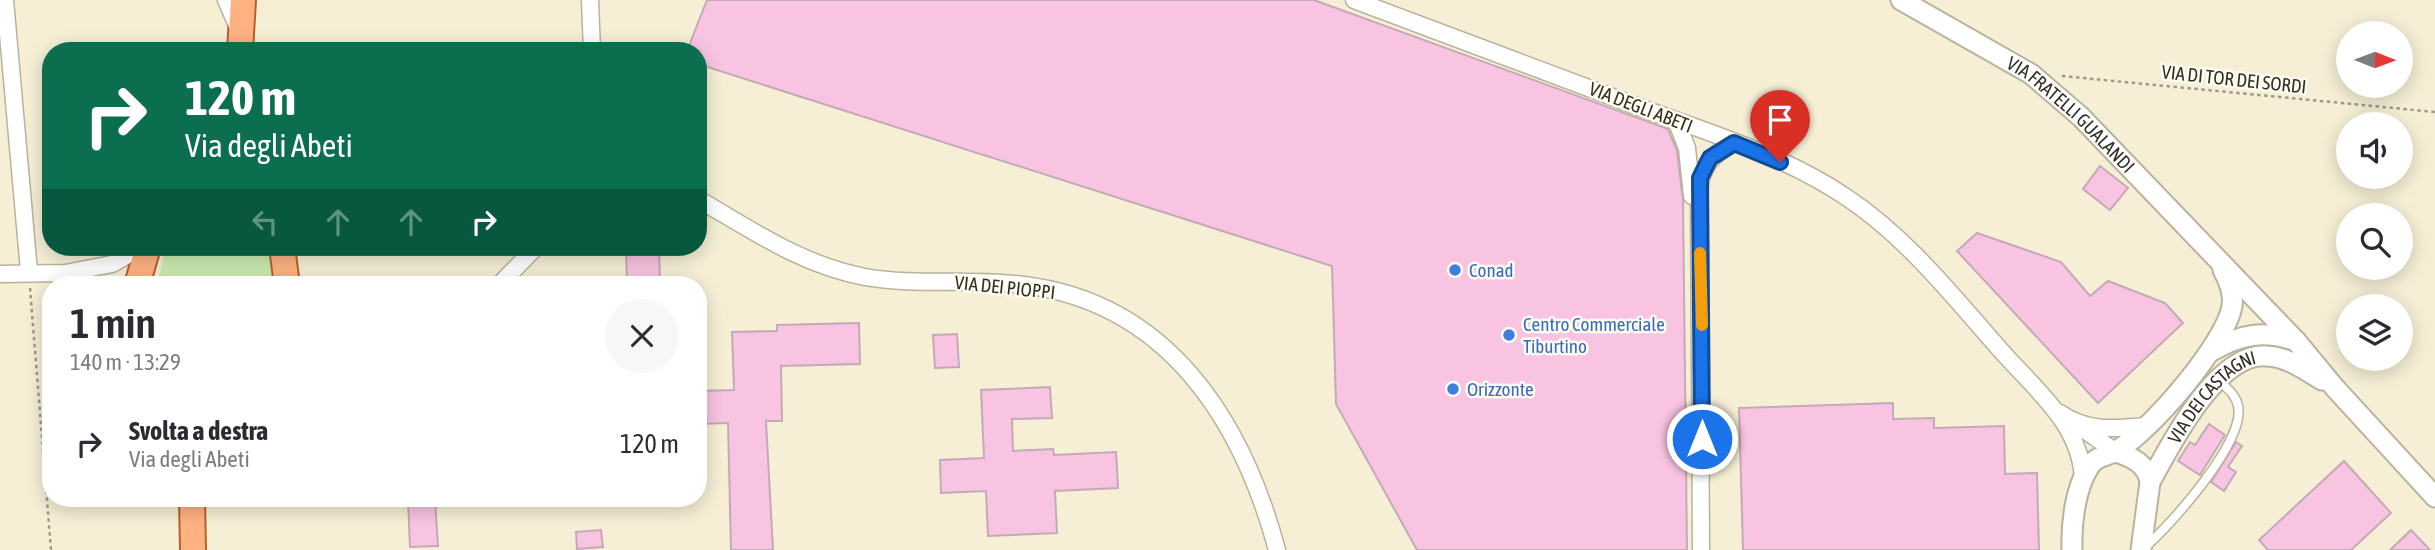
<!DOCTYPE html>
<html lang="it">
<meta charset="utf-8">
<style>
:root{--surface:#fff;--page:#f7f7f7;--text:#2b2b33;--muted:#7c7c81}
body{margin:0;font-family:"Asap Condensed",sans-serif;background:var(--page);color:var(--text);height:100vh;display:flex;flex-direction:column;font-size:26px;white-space:nowrap}
*{box-sizing:border-box;margin:0}
p{font-size:23px;color:var(--muted)}
.icon{flex:none;width:38px;height:38px;fill:none;stroke:currentColor;stroke-width:2;stroke-linecap:round;stroke-linejoin:round}
.map{position:relative;flex:1;overflow:hidden}
.panel{position:absolute;left:42px;top:276px;width:665px;height:231px;display:flex;flex-direction:column;background:var(--surface);border-radius:28px;box-shadow:0 4px 18px #0003}
.panel>*{flex:none}
.top-card{position:absolute;left:42px;top:42px;width:665px;height:214px;border-radius:28px;box-shadow:0 4px 18px #0003;background:#0b6e4f;color:#fff;overflow:hidden}
.needle{width:46px;rotate:91deg}
.fabs{position:absolute;left:2336px;top:21px;display:grid;gap:14px}
.fabs a{display:grid;place-items:center;width:77px;height:77px;border-radius:50%;background:var(--surface);box-shadow:0 4px 18px #0003;font-size:35px}
.pin{position:absolute;display:grid;place-items:center;width:60px;height:60px;color:#fff;margin:-72px -30px;border-radius:50% 50% 50% 0;rotate:-45deg;box-shadow:0 0 7px #0007}
.pin .icon{rotate:45deg}
.me{position:absolute;width:77px;margin:-38px;rotate:0deg;stroke-linejoin:round;filter:drop-shadow(0 0 5px #0008)}
.turn{display:flex;align-items:center;gap:24px;height:147px;padding:0 28px;font-size:32px}
.turn .icon{width:91px;height:91px;stroke-width:2.5}
.turn b{display:block;font-size:49px;line-height:60px}
.lanes{display:flex;align-items:center;height:66px;padding:0 28px;background:#0003;justify-content:center;gap:35px;direction:ltr}
.lanes .off{opacity:.35}
.round{display:grid;place-items:center;flex:none;width:74px;height:74px;border-radius:37px;background:var(--page)}
.overview{display:flex;align-items:center;justify-content:space-between;height:119px;padding:0 28px}
h1{font-size:42px;font-weight:600;line-height:52px}
ul{padding:0;list-style:none}
li{display:flex;align-items:center;gap:21px;height:98px;padding:0 28px}
li div{flex:1}
li b{display:block;font-size:26px}
li em{font-style:normal}
.map>svg:first-child{display:block}
</style>
<div class="map">
<svg width="2435" height="550" viewBox="0 0 2435 550">
<rect width="100%" height="100%" fill="#f6efd6"/>
<path fill="#ccebaf" d="M166 247H268L274 269 272 285H157Z"/>
<path fill="#f9c4e1" stroke="#c3aab7" stroke-width="2" d="M707 0H1314L1668 129 1677 151 1683 200 1687 550H1417L1336 404 1332 266 698 64V51H687Z
M2100 166 2128 188 2110 210 2083 189Z
M1977 233 2061 262 2090 296 2108 281 2165 303 2183 323 2098 403 1957 251Z
M626 247H659L660 285H627Z
M859 323 860 364 781 366 782 421H766L773 550H731L728 423 698 424V391L734 390 732 332 777 331V325Z
M957 334 959 367 935 368 933 335Z
M1050 387 1052 418 1012 419 1013 451 1053 449 1054 455 1116 452 1118 488 1055 491 1057 533 988 536 986 491 941 493 940 460 984 458 981 390Z
M1893 403V419L1934 418V428L2004 426 2005 474 2037 473 2039 550H1743L1739 408Z
M2209 424 2225 435 2200 475 2178 461 2190 442 2195 445Z
M2236 442 2242 446 2228 467 2236 472 2224 491 2211 482Z
M2344 461 2391 513 2351 550H2268L2259 540Z
M408 499H435L438 546 410 547Z
M601 530 603 547 577 549 576 532Z
M2411 530 2430 550H2390Z"/>
<g fill="none" stroke-linecap="round" stroke-linejoin="round">
<g stroke="#bab39c" stroke-width="11">
<path id="service" d="M2144 548C2170 526 2246 441 2238 406 2236 395 2227 388 2219 381"/>
</g>
<g stroke="#bab39c" stroke-width="19">
<path id="minor" d="M5 0 29 271
M226 0 239 30
M590 0 592 51
M1354 0C1452 37 1549 73 1647 110 1714 134 1787 157 1846 197 1908 238 1955 299 2004 354 2039 393 2081 426 2083 480
M1676 120 1687 148 1692 196
M698 199C753 231 802 265 865 277 917 286 971 278 1024 285 1168 303 1242 420 1277 550
M0 274 65 273
M95 285 65 273 112 264 142 247
M499 285 536 247
M2060 413C2086 432 2115 429 2145 426
M2080 427 2116 452
M1701 550 1699 190C1702 165 1713 154 1734 143"/>
</g>
<g stroke="#bab39c" stroke-width="23">
<g id="tertiary">
<path id="s1" d="M1901 0 2031 74 2081 117 2297 342 2335 388 2435 497"/>
<path d="M2212 351C2240 334 2265 330 2296 341"/>
<path d="M2116 452C2132 457 2147 464 2150 482L2141 550"/>
<path id="s2" d="M2150 482C2171 444 2217 352 2267 356 2288 357 2305 370 2322 380"/>
<path d="M2072 550C2071 524 2075 489 2089 467 2097 455 2106 457 2116 451 2149 433 2226 343 2232 306 2234 293 2229 281 2223 270"/>
</g>
</g>
<g stroke="#b7622a" stroke-width="28">
<path id="primary" d="M240 51 243 0
M282 247 287 285
M137 285 148 247
M192 499 193 550"/>
</g>
<path stroke="#9f9a88" stroke-width="2.5" stroke-dasharray="3.5 3.5" stroke-linecap="butt" d="M2062 76 2435 112
M30 288 51 550"/>
<use href="#service" stroke="#fff" stroke-width="8"/>
<use href="#minor" stroke="#fff" stroke-width="16"/>
<use href="#tertiary" stroke="#fff" stroke-width="19"/>
<use href="#primary" stroke="#ffb281" stroke-width="24"/>
</g>
<g fill="none" stroke-linecap="round" stroke-linejoin="round">
<g stroke="#114b97" stroke-width="18">
<path id="route" d="M1702 439 1700 178 1710 158 1734 143 1780 162"/>
</g>
<use href="#route" stroke="#1a73e8" stroke-width="12"/>
<path stroke="#f59e0b" stroke-width="12" d="M1700 253 1702 325"/>
</g>
<g fill="#3f7fe0" stroke="#fffcf2" stroke-width="2.5">
<circle cx="1455" cy="270" r="7"/>
<circle cx="1509" cy="335" r="7"/>
<circle cx="1453" cy="389" r="7"/>
</g>
<g text-anchor="middle" stroke-width="5" stroke-linejoin="round" paint-order="stroke">
<g font-size="19" fill="#302e25" stroke="#fffcf2">
<text transform="translate(2234 79) rotate(6)" y="7">VIA DI TOR DEI SORDI</text>
<text transform="translate(1641 107) rotate(21)" y="7">VIA DEGLI ABETI</text>
<text dy="7" stroke="none"><textPath href="#s1" startOffset="206">VIA FRATELLI GUALANDI</textPath></text>
<text transform="translate(1005 287) rotate(6)" y="7">VIA DEI PIOPPI</text>
<text dy="7" stroke="none"><textPath href="#s2" startOffset="107">VIA DEI CASTAGNI</textPath></text>
</g>
<g font-size="19" fill="#366cbe" stroke="#fffcf2" text-anchor="start">
<text x="1469" y="277">Conad</text>
<text x="1523" y="331">Centro Commerciale<tspan x="1523" dy="22">Tiburtino</tspan></text>
<text x="1467" y="396">Orizzonte</text>
</g>
</g>
</svg>
<div class="fabs">
<a><svg class="needle" viewBox="-14 -14 28 28"><path d="M0-13l5 13h-10z" fill="#e53935"/><path d="M0 13l5-13h-10z" fill="#7c7c81"/></svg></a>
<a><svg class="icon" aria-label="sound" viewBox="0 0 24 24"><path d="M4 9h4l5-4v14l-5-4H4zM17 9q2 3 0 6"/></svg></a>
<a><svg class="icon" aria-label="search" viewBox="0 0 24 24"><circle cx="10" cy="10" r="6"/><path d="M15 15l6 6"/></svg></a>
<a><svg class="icon" aria-label="layers" viewBox="0 0 24 24"><path d="M12 4l9 5-9 5-9-5zM3 14l9 5 9-5"/></svg></a>
</div>
<div class="pin" style="left:1780px;top:162px;background:#d93025"><svg class="icon" aria-label="arrive" viewBox="0 0 24 24"><path d="M6 21V4h12l-3 4 3 4H6"/></svg></div>
<svg class="me" style="left:1702px;top:439px" viewBox="-20 -20 40 40"><circle r="17" fill="#1a73e8" stroke="#fff" stroke-width="3"/><path d="M0-11L8 9 0 5-8 9z" fill="#fff"/></svg>
<div class="top-card">
<div class="turn"><svg class="icon" aria-label="right" viewBox="0 0 24 24"><path d="M7 20v-9h11M14 6l5 5-5 5"/></svg><div><b>120 m</b>Via degli Abeti</div></div>
<div class="lanes"><svg class="icon off" aria-label="left" viewBox="0 0 24 24"><path d="M17 20v-9H6M10 6l-5 5 5 5"/></svg><svg class="icon off" aria-label="ahead" viewBox="0 0 24 24"><path d="M12 20V5M6 11l6-6 6 6"/></svg><svg class="icon off" aria-label="ahead" viewBox="0 0 24 24"><path d="M12 20V5M6 11l6-6 6 6"/></svg><svg class="icon" aria-label="right" viewBox="0 0 24 24"><path d="M7 20v-9h11M14 6l5 5-5 5"/></svg></div>
</div>
<section class="panel">
<div class="overview"><div><h1>1 min</h1><p>140 m · 13:29</p></div><a class="round"><svg class="icon" aria-label="close" viewBox="0 0 24 24"><path d="M6 6l12 12M18 6L6 18"/></svg></a></div>
<ul>
<li><svg class="icon" aria-label="right" viewBox="0 0 24 24"><path d="M7 20v-9h11M14 6l5 5-5 5"/></svg><div><b>Svolta a destra</b><p>Via degli Abeti</p></div><em>120 m</em></li>
</ul>
</section>
</div>
